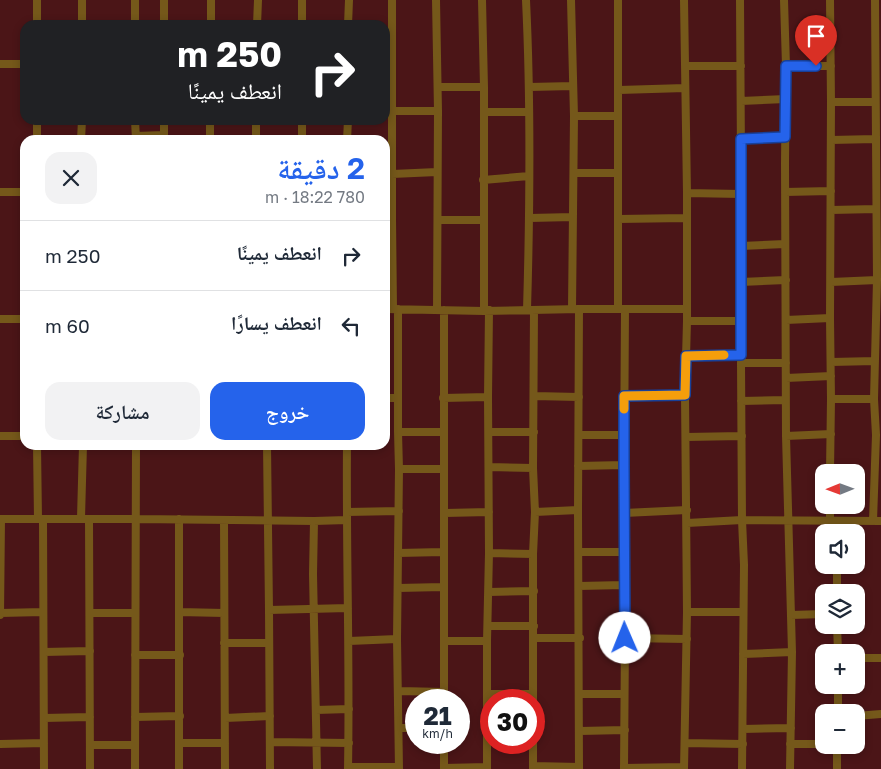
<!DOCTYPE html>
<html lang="ar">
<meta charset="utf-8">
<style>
:root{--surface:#fff;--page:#f2f2f3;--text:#1f2937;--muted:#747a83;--line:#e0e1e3;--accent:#2563eb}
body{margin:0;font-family:"Golos Text","Noto Naskh Arabic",sans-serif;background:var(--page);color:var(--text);direction:rtl;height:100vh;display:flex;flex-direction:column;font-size:19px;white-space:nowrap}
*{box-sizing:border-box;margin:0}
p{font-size:16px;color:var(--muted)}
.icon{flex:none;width:28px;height:28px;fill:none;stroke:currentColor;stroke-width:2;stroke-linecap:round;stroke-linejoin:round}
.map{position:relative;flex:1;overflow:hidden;direction:ltr}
.details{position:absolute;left:20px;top:135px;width:370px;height:315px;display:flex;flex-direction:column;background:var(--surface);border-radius:15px;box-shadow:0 2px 8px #0003;direction:rtl}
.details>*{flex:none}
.hud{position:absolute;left:20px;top:20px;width:370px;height:105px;border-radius:15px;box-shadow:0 2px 8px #0003;direction:rtl;background:#202124;color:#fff;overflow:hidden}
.needle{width:32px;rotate:269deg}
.fabs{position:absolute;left:815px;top:464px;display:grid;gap:10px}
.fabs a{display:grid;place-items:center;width:50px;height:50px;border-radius:10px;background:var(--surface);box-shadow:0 2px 8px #0003;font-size:25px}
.speed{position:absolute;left:405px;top:689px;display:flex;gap:10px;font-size:25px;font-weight:700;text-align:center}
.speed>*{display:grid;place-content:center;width:65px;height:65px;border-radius:50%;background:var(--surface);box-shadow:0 2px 8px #0003;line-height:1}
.speed small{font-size:12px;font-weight:400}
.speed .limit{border:8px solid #d22;background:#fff;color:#111}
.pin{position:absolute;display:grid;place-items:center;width:42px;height:42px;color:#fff;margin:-51px -21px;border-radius:50% 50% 50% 0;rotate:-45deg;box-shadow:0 0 5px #0007}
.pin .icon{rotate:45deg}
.me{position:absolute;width:55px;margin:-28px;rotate:359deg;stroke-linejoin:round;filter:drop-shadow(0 0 4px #0008)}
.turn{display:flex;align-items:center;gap:18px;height:105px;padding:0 25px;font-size:22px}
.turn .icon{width:65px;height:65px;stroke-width:2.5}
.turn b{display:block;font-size:35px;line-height:42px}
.round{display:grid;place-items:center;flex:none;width:52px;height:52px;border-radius:15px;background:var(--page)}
.overview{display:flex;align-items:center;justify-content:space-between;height:85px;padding:0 25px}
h1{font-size:30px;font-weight:600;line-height:38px;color:var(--accent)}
.primary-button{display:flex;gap:10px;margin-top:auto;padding:10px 25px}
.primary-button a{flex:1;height:58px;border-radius:15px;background:var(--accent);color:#fff;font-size:20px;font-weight:600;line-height:58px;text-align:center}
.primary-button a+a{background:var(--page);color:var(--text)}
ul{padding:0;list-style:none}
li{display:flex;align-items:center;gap:15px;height:70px;padding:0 25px;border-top:1px solid var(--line)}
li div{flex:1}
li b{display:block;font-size:19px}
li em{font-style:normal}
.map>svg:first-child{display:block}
</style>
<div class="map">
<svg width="881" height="769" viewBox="0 0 881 769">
<rect width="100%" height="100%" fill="#4b1517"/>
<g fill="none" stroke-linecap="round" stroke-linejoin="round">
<path stroke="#75581a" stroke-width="8" d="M37 0V25
M135 0V25
M164 0V25
M302 0V25
M392 0V219L393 309
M436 0 438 111 437 310
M482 0 484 87V311
M526 0C531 103 530 207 527 310
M571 0 574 116 572 309
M618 0V309
M684 0 687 193V321L685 395 687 612 684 769
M740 0 742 321 741 363 742 520 744 565 742 769
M784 0 786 66 785 163 786 436 792 652 790 769
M830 0 831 102 830 318 831 399 830 472
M82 25V0
M211 25V0
M257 25 258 0
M348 25 349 0
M0 64H25
M685 66H741
M786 66H831
M438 87H484
M529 87 573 86
M619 90 685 88
M741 101 786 99
M831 102H875
M392 111H438
M484 112H529
M574 116H618
M135 120 136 140
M164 120V138
M210 120V140
M256 120V140
M136 136 164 135
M741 139 785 137
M37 140V120
M44 140 81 139
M81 140 82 120
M302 140V120
M347 140 348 120
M831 140 875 139
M574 173H618
M392 174 437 172
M483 180 529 176
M0 192H25
M785 192 831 191
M687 193 741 194
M831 210 876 209
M530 218 573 217
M618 219 686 218
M438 220H483
M741 246 785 244
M741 282 786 280
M831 282 877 280
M385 309 484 311 579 309H687
M398 309V432L399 469 397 639 399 769
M579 309 578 510 579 769
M444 310V700
M0 319H25
M786 320 830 318
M687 321H742
M686 356 741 355
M831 362 875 361
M741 363H786
M786 378 831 376
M534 396 579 397
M624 396 685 395
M385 398H398
M443 398 488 397
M831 399H874
M741 401 785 400
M398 432H444
M489 432H534
M579 435H624
M0 436H25
M786 436 831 434
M686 437 742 436
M37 445 38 519
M267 445 269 610 270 769
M347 445C346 553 350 661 348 769
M578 466 624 465
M489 467 533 468
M399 469H444
M347 512 399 511
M535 512 578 510
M445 513 489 512
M624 513 687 510
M81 518 83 445
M0 519H136L314 521 347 520
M43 519 44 769
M89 519 90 769
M179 519V769
M224 520 225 769
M314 521 313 574 317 769
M830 521V505
M837 521V532
M873 521 876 435 874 399 877 280 875 0
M687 523 742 520 881 521
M579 552H625
M398 553 443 552
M489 553 533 554
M837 565V592
M579 586 624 585
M398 588 443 587
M489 592 534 591
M269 610 348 608
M179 612 224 613
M687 612H743
M0 613 43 612
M90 613H135
M0 615 1 519
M791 615 824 614
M837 625 838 652
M488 626H534
M534 638H580
M625 638 687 639
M349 641 397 639
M444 641H487
M224 643H269
M44 652 90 651
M743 654 792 652
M135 655H180
M856 658H881
M399 691 444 692
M488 694H533
M580 694H624
M533 700V554L535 512 533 468 534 310
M316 710 349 709
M838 712V685
M856 716 881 714
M135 717 180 716
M44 718 90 717
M225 718 270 716
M399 728H416
M743 729 791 728
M580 731 625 730
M270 742 349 743
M444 742V769
M533 742V769
M179 743H225
M685 743 743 744
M0 744 44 743
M790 744H824
M90 745H135
M533 766 579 767
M348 767H399
M444 768 487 767
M624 768 684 767
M135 769 136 445
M487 769V641L489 553 488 397 489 310
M624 769 625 638 624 465 625 309
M837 769V745"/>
</g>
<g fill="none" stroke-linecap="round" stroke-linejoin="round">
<g stroke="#184099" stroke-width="12">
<path id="route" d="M625 638 624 465V396L685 395 686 356 741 355V139L785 137 786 66H816"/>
</g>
<use href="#route" stroke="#2563eb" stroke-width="9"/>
<path stroke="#f59e0b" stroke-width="9" d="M624 409V396L685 395 686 356 724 355"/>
</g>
</svg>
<div class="fabs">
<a><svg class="needle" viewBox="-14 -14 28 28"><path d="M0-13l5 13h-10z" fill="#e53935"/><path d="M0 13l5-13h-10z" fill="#747a83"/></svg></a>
<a><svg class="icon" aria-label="sound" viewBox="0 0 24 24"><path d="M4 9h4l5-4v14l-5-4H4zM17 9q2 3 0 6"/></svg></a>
<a><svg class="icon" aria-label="layers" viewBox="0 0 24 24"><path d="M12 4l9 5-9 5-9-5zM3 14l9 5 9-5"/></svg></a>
<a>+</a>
<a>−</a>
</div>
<div class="speed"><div>21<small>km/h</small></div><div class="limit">30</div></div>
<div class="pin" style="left:816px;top:66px;background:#d93025"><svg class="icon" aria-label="arrive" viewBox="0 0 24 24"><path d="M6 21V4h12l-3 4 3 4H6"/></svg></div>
<svg class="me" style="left:625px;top:638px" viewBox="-20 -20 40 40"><circle r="19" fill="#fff"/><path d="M0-13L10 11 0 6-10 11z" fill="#2563eb"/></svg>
<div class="hud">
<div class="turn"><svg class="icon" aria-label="right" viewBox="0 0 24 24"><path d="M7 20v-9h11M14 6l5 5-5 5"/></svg><div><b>250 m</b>انعطف يمينًا</div></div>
</div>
<section class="details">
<div class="overview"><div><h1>2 دقيقة</h1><p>780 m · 18:22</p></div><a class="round"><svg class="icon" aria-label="close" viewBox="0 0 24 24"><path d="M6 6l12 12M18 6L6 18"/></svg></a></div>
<ul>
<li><svg class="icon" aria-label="right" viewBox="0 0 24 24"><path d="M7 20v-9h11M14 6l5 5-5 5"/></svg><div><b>انعطف يمينًا</b></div><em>250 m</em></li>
<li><svg class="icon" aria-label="left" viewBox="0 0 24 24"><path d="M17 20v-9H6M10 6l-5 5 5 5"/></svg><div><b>انعطف يسارًا</b></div><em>60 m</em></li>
</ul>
<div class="primary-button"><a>خروج</a><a>مشاركة</a></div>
</section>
</div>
